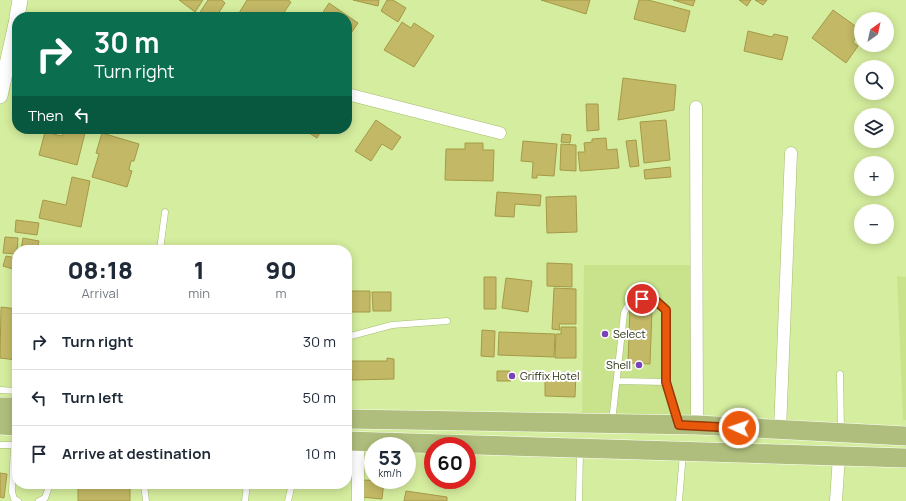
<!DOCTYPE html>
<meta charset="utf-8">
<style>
:root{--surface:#fff;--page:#f2f2f3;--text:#1f2937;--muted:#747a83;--line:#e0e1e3}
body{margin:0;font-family:Manrope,sans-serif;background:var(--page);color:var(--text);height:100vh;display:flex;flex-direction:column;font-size:15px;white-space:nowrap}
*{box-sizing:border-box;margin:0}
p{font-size:13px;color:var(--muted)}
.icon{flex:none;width:22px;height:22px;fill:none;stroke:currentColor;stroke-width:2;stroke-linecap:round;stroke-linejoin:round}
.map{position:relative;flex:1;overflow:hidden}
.sheet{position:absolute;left:12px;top:245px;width:340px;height:244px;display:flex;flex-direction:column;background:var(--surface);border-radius:16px;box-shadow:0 2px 10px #0003}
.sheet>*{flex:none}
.hud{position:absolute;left:12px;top:12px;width:340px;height:122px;border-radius:16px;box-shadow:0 2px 10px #0003;background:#0b6e4f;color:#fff;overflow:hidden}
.needle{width:26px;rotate:33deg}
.fabs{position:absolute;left:854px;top:12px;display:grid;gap:8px}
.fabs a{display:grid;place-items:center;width:40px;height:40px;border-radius:50%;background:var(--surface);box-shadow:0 2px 10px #0003;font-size:20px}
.speed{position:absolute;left:364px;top:437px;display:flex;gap:8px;font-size:20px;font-weight:700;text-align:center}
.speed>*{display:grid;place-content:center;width:52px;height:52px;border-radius:50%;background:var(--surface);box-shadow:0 2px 10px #0003;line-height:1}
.speed small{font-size:10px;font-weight:400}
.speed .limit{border:6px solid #d22;background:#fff;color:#111}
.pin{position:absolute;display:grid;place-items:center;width:34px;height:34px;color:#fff;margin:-17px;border:2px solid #fff;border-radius:50%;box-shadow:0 1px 4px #0007}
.me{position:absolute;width:44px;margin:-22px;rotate:273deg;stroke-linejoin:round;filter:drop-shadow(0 0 3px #0008)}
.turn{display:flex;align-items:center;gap:14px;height:84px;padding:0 16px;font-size:18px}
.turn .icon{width:52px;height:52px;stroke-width:2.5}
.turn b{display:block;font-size:28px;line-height:34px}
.then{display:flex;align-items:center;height:38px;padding:0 16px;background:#0003;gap:8px;font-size:15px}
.eta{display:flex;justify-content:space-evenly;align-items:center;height:68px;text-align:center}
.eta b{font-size:24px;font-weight:800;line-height:28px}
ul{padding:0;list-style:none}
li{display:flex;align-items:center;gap:12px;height:56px;padding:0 16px;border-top:1px solid var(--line)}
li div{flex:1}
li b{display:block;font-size:15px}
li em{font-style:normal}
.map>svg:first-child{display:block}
</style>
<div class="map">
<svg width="906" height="501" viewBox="0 0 906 501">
<rect width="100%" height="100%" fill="#d5ed9e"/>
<path fill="#c9e38c" d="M584 265H691L693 416 582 413Z
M897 276 906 277V420H903Z"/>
<path fill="#c2b865" stroke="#a49a47" d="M179 0H203L195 12Z
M208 0H222L225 3 216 17H197Z
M247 0H288L291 2 281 17 277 15 276 17H245L239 13Z
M353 0H379L378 6Z
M387 0H393L406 8 398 22 381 11Z
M541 0H590L586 14Z
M639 0H648L690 11 685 32 634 19Z
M673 0H695L693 6Z
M739 0H751L747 6Z
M755 0H767L763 5Z
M329 3 358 23 347 39V17H320Z
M833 10 861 30 853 42 858 46 846 63 812 38Z
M402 22 411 28 414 23 434 36 414 67 384 50Z
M748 31 772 37 774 34 788 37 782 60 744 51Z
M623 78 676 85 674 110 618 120Z
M586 104H598L599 130 587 131Z
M376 120 401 137 392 150 382 144 371 161 355 151Z
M666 120 670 160 644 163 640 122Z
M64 129H86L77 165 39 155 45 132 62 136Z
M303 129H322L317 138Z
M102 133 139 144 134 161H131L129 170 132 171 127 187 92 177 99 154 96 153Z
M562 134 571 135 570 143 561 142Z
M606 138 607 150 617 149 619 168 580 171 578 152H585L584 143 592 142V139Z
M636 140 639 166 630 167 626 141Z
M523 141 557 144 554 176 537 175V178H532L533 162 521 161Z
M465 143H483V150H494L493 181 445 180 446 149H465Z
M561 144 576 145V171L560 170Z
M670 167 671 177 645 179 644 170Z
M72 177 90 181 81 227 39 218 43 200 66 205Z
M497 192 541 195 540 206 515 204 514 217 495 216Z
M576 196 577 232 547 233 546 197Z
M16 220 39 223 37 235 15 232Z
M5 237 18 238 17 254 3 253Z
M23 238 39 241 37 250H21Z
M6 256 16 258 13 269 3 266Z
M547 263 572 264V287L547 286Z
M484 277H496V309H484Z
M506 278 532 281 528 312 502 308Z
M554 288 576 289V324H559L560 330 552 329Z
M347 291H370V312H347Z
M372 292H391V311H373Z
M1 307 17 309V360L0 358Z
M630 308 652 310 650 364 628 363Z
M561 327H576V358H555L556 334H561Z
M482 330 495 331 494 357 481 356Z
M499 332 555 334 554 357 498 355Z
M387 358 394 359V379L352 380 351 361H387Z
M347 368H350V379H347Z
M497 371H510L511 381H497Z
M561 373H576L575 397 545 396V375H561Z
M0 473 7 474 4 498 0 497Z
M363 480 384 481 382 499 361 497Z
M78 484H130V501H78Z
M406 491 447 497V501H404Z"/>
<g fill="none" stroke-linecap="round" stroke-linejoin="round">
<g stroke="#a6bd70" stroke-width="7">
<path id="service" d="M160 250 165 212
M347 337 392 325 447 321
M840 374 841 430
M617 381 666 382
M0 390 17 391
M612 422 624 313 629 303C646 297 653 297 666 310V382L678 422
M0 445H17
M14 445 12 492 14 499 18 501
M347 466H358
M144 484 146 501
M39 501 45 498 50 484
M245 501 247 484
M288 501 292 484
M579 501 580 450
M679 501 683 453"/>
</g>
<g stroke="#a6bd70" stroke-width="13">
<path id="minor" d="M347 94 500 133
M696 107 697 425
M780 430 791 153
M358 501V442
M836 501 839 456"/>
</g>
<g stroke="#a6bd70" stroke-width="16">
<path id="tertiary" d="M17 17 20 0
M0 96 17 19"/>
</g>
<g stroke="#fff" stroke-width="20">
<path id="primary" d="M0 407H17
M347 419 697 425 906 436
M0 425 17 426
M347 441 906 458"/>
</g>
<use href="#service" stroke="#fff" stroke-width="6"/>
<use href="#minor" stroke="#fff" stroke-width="12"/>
<use href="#tertiary" stroke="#fff" stroke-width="15"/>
<use href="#primary" stroke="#afbe7c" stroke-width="19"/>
</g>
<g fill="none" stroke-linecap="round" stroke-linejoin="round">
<g stroke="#983908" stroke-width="10">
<path id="route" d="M642 299 656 301 666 310V382L679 425 739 428"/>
</g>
<use href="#route" stroke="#ea580c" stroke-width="7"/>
</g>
<g fill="#7a42b8" stroke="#fff" stroke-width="1.5">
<circle cx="605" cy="334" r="4"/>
<circle cx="639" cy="365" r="4"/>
<circle cx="512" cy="376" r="4"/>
</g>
<g text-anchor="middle" stroke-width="4" stroke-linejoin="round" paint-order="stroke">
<g font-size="11" fill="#293212" stroke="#fff" text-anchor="start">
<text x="613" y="338">Select</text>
<text x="631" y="369" text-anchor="end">Shell</text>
<text x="520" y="380">Griffix Hotel</text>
</g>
</g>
</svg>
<div class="fabs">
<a><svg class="needle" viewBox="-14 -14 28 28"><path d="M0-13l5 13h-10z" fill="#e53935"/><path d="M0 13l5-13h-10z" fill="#747a83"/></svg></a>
<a><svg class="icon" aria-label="search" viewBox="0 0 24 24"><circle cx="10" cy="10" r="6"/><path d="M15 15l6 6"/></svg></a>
<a><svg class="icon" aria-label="layers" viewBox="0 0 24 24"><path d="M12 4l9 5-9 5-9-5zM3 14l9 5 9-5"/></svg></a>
<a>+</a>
<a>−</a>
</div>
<div class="speed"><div>53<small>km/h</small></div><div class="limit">60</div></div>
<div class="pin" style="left:642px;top:299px;background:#d93025"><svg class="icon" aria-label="arrive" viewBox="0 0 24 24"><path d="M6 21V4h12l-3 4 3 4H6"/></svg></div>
<svg class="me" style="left:739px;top:428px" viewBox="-20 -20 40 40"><circle r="17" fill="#ea580c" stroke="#fff" stroke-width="3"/><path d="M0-11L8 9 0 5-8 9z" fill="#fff"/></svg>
<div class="hud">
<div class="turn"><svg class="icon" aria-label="right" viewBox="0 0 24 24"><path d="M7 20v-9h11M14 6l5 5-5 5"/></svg><div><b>30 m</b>Turn right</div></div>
<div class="then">Then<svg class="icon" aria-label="left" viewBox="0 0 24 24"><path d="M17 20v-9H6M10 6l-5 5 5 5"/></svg></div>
</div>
<section class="sheet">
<div class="eta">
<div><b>08:18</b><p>Arrival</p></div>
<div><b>1</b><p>min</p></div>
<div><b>90</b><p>m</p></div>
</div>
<ul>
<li><svg class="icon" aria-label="right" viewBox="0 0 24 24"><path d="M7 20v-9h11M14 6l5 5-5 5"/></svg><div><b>Turn right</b></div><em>30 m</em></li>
<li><svg class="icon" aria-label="left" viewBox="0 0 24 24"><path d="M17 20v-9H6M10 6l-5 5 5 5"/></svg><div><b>Turn left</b></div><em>50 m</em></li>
<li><svg class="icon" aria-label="arrive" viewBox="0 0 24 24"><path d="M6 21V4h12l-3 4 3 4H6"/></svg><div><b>Arrive at destination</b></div><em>10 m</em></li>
</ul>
</section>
</div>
